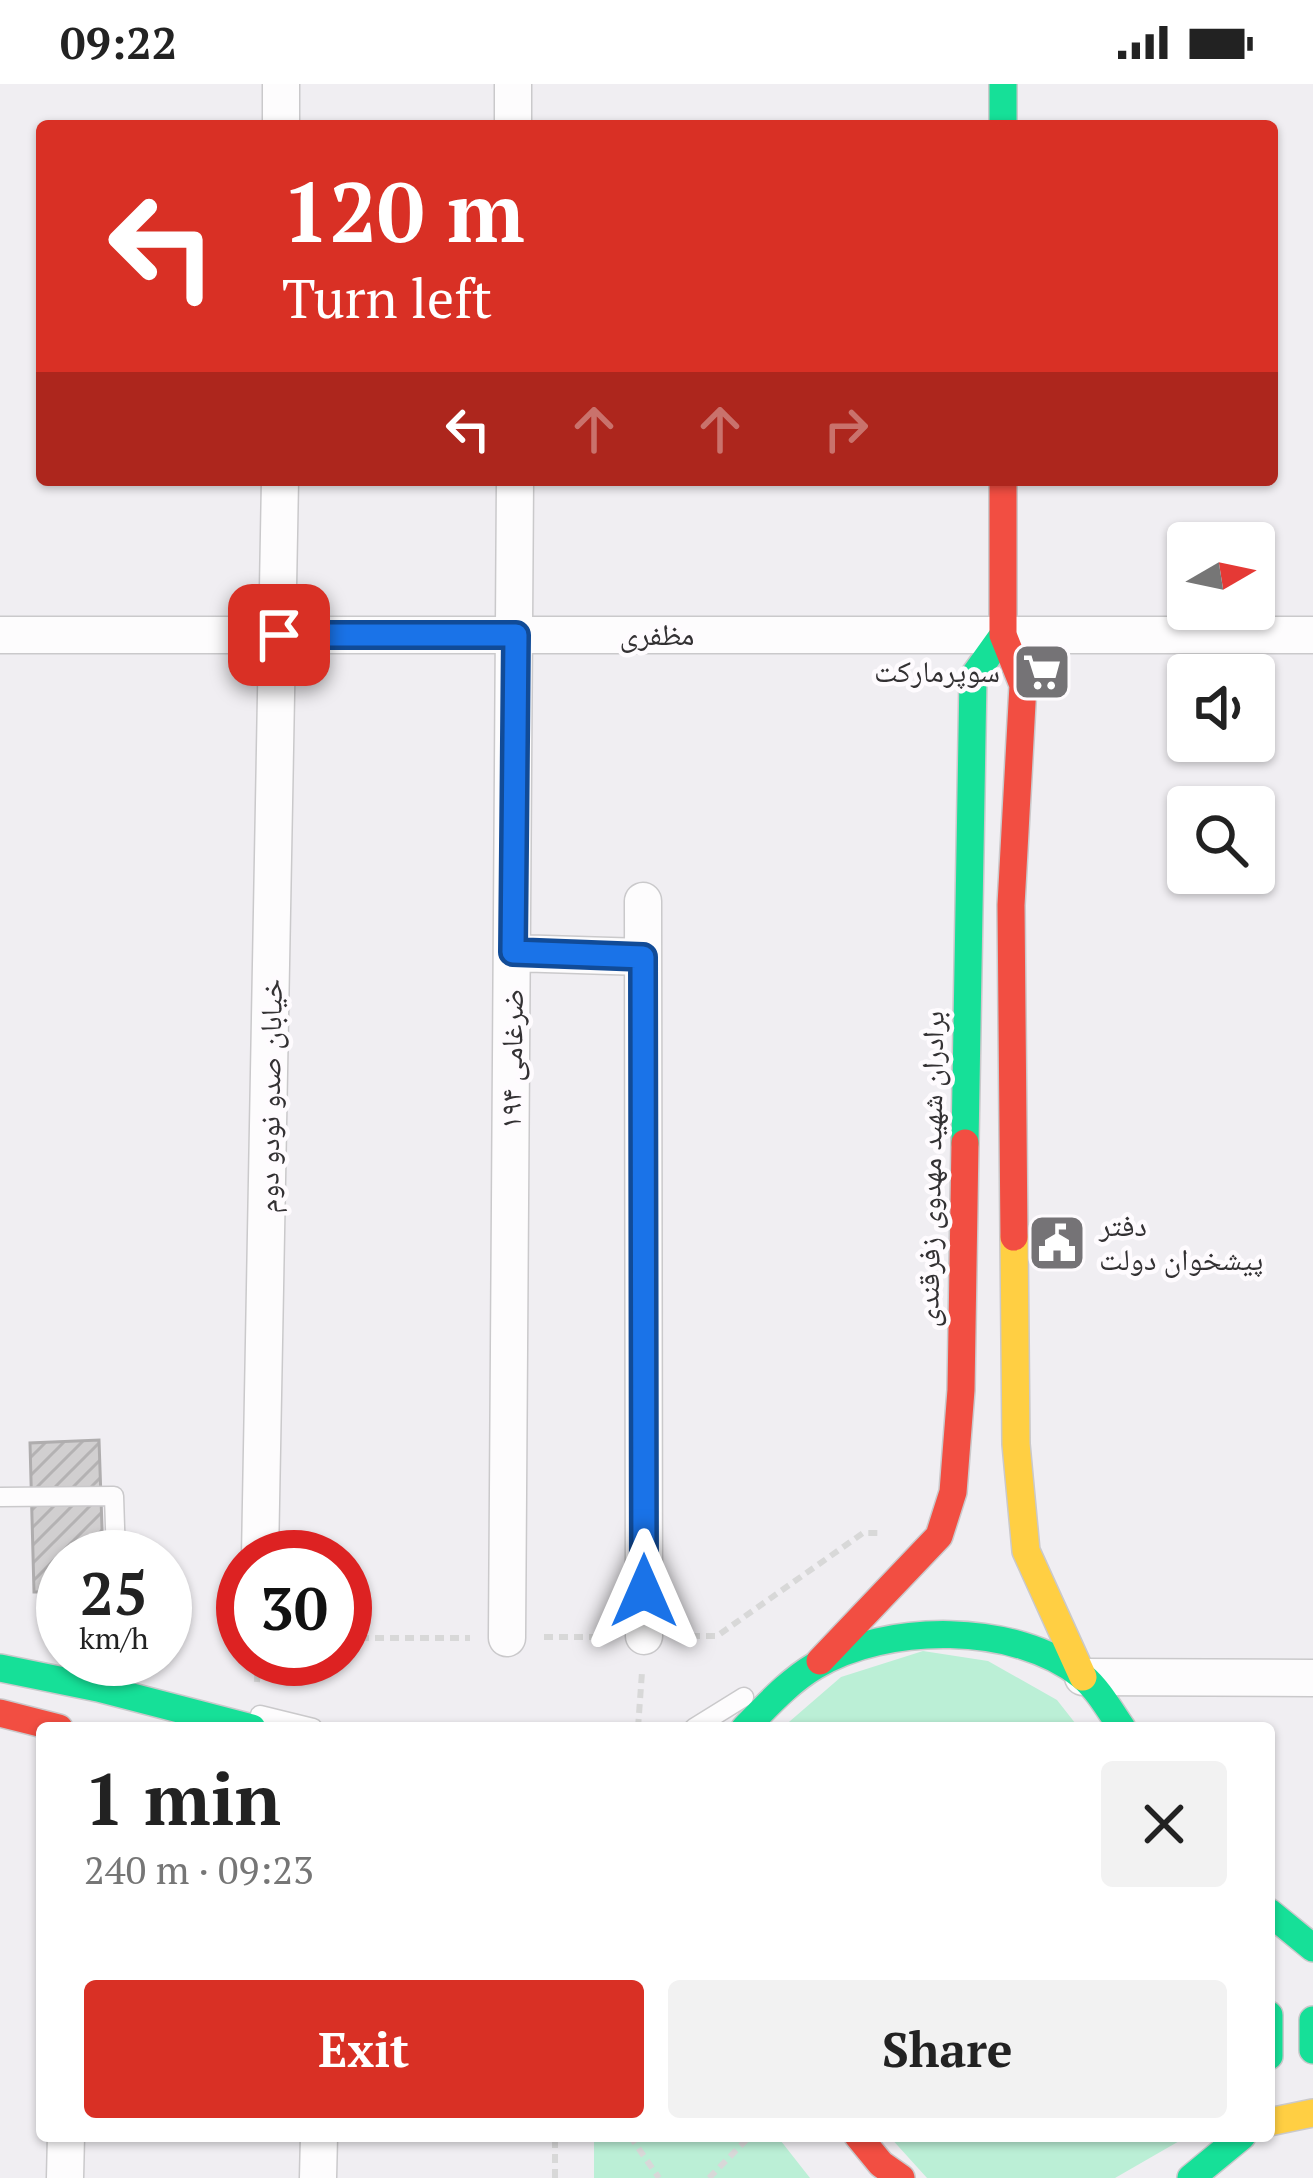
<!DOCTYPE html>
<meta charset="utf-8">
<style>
:root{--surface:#fff;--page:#f2f2f2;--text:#222;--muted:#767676;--accent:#d93025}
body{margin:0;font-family:"PT Serif","Noto Naskh Arabic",serif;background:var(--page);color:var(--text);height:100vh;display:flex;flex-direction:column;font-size:45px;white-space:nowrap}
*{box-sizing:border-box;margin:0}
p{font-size:39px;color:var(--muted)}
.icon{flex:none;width:66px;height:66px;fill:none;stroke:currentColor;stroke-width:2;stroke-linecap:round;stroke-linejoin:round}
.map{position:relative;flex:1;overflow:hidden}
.side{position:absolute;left:36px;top:1638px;width:1239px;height:420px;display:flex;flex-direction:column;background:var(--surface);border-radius:12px;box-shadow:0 3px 9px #0004}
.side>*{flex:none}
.hud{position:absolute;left:36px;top:36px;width:1242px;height:366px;border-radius:12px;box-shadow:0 3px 9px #0004;background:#d93025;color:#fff;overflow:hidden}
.needle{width:78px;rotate:81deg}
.tools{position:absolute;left:1167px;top:438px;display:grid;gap:24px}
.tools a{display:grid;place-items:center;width:108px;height:108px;border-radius:12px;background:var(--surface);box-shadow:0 3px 9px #0004;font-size:60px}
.speed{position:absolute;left:36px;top:1446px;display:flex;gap:24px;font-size:60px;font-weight:700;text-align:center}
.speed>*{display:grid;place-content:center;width:156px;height:156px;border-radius:50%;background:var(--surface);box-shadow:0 3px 9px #0004;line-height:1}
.speed small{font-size:30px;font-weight:400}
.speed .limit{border:18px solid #d22;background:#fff;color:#111}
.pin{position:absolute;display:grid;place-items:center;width:102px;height:102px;color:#fff;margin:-51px;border-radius:24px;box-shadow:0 6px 18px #0006}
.me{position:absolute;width:132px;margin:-66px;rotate:0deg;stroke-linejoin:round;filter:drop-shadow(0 0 9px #0008)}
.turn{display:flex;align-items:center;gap:42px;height:252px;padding:0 48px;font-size:54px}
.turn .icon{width:156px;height:156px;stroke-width:2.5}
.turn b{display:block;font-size:84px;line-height:102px}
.lanes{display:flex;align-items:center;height:114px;padding:0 48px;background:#0003;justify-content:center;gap:60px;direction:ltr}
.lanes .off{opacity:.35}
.round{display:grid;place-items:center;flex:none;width:126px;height:126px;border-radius:12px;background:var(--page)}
.head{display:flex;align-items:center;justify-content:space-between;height:204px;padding:0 48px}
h1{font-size:72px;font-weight:700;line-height:90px}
.action{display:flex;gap:24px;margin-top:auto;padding:24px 48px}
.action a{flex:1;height:138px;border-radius:12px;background:var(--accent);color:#fff;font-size:48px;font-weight:700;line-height:138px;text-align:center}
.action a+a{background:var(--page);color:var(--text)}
.status{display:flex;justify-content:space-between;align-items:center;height:84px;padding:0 60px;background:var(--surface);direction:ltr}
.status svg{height:33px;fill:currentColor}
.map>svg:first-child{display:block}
</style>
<div class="status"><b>09:22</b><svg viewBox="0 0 49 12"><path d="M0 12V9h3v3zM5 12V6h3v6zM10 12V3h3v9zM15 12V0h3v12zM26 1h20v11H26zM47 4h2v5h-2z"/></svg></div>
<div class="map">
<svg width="1313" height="2094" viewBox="0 0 1313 2094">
<defs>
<pattern id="building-hatch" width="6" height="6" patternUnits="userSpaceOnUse" patternTransform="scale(3)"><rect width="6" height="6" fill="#d1cfd0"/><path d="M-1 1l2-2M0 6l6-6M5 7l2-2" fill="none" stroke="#b4b2b3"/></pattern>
</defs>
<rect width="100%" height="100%" fill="#f0eef2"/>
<path fill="#bbefd6" d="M923 1567 988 1577 1057 1616 1079 1644H782L841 1593Z
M594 2052H777L810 2094H594Z
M889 2052H1188L1115 2094H927Z"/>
<path fill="url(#building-hatch)" stroke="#afadae" stroke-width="3" d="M99 1356 103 1473H63V1508H34L30 1359Z"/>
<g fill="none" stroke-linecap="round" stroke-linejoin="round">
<g stroke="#cac9cb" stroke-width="21">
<path id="lane" d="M0 1413 114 1412 116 1473
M260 1631 313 1644
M694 1644 744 1613"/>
</g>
<g stroke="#cac9cb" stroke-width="39">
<path id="street" d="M513 0V42
M281 42V0
M0 551H1313
M643 817 644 1552
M513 869 643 873
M260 1473 280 396
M507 1554 515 396
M1083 1593 1313 1594
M65 2094 66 2052
M318 2094 319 2052"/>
</g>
<g stroke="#cac9cb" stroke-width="30">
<path id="fast" d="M1003 0V42
M965 1059 973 593 1003 551
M0 1584 98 1604 252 1644
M745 1644C767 1622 788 1598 815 1582 886 1539 1016 1538 1082 1592 1099 1606 1110 1627 1122 1644
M1269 1828 1313 1864
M1269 1931V1972
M1313 1936V1966
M1191 2094 1242 2052"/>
</g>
<g stroke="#cac9cb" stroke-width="30">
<path id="slow" d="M1014 1153 1016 1360 1026 1467 1083 1593
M1269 2038 1313 2029"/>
</g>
<g stroke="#cac9cb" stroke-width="30">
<path id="jam" d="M1003 396V551L1023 601 1011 821 1014 1153
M820 1577 939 1452 953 1408 961 1306 965 1059
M0 1629 59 1644
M858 2052 881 2080 901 2094"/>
</g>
<path stroke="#d8d8d8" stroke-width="6" stroke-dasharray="9 6" stroke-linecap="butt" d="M676 1552H717L863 1449H881
M544 1553H608
M345 1554H470
M257 1598 258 1575
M638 1644 642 1588
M630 2052 659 2094
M555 2094V2052
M709 2094 750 2052"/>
<use href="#lane" stroke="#fdfcfd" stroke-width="18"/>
<use href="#street" stroke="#fdfcfd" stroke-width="36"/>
<use href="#fast" stroke="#16e098" stroke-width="27"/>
<use href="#slow" stroke="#ffcf43" stroke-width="27"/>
<use href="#jam" stroke="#f24e42" stroke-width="27"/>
</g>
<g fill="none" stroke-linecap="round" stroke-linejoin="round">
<g stroke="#114b97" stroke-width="30">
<path id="route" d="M279 551H516L513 868 643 873 644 1507"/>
</g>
<use href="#route" stroke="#1a73e8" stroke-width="21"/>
</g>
<defs>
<g id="supermarket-square" transform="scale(3)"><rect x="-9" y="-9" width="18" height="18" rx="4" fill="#757376" stroke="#fefbfe"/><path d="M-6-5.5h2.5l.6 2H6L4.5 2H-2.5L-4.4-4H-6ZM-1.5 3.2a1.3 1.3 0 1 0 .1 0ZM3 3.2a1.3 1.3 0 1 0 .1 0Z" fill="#fff"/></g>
<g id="civic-square" transform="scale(3)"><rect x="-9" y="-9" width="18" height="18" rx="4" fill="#757376" stroke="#fefbfe"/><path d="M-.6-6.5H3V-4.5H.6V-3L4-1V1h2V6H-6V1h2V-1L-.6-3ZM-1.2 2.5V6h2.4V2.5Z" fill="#fff"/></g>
</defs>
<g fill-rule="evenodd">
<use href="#supermarket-square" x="1042" y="588"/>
<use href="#civic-square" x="1057" y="1159"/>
</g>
<g text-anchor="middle" stroke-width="9" stroke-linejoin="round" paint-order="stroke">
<g font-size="30" fill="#333133" stroke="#fefbfe">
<text x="657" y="561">مظفری</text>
<text transform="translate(512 975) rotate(-89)" y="10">ضرغامی ۱۹۴</text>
<text transform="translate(270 1012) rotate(-89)" y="10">خیابان صدو نودو دوم</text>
<text transform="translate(931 1085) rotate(-89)" y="10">برادران شهید مهدوی زفرقندی</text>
</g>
<g font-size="30" fill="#333133" stroke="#fefbfe" text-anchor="end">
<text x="1000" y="598">سوپرمارکت</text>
<text x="1099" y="1152" text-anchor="start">دفتر<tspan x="1099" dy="34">پیشخوان دولت</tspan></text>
</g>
</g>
</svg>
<div class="tools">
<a><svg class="needle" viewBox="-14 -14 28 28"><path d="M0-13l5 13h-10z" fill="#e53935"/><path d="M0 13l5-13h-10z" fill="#767676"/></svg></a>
<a><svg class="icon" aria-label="sound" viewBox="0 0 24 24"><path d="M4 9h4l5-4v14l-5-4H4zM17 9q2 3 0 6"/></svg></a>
<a><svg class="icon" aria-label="search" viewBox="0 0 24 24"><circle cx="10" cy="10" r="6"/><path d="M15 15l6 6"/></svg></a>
</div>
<div class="speed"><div>25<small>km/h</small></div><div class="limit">30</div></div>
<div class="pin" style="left:279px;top:551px;background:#d93025"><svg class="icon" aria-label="arrive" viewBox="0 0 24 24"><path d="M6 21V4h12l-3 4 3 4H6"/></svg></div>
<svg class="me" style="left:644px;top:1507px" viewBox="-20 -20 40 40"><path d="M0-17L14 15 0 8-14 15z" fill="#1a73e8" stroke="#fff" stroke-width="4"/></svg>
<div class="hud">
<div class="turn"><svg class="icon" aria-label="left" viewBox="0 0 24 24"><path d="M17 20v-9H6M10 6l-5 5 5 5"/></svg><div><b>120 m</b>Turn left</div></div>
<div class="lanes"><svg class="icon" aria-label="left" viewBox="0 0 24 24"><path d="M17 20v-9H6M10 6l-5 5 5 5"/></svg><svg class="icon off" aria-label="ahead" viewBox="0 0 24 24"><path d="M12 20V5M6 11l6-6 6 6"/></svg><svg class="icon off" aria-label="ahead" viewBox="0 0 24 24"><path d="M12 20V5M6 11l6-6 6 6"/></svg><svg class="icon off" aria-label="right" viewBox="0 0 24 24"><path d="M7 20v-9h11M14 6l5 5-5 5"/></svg></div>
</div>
<section class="side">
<div class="head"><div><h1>1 min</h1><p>240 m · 09:23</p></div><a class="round"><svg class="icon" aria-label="close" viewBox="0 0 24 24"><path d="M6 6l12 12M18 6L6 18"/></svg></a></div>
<div class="action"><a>Exit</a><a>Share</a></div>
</section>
</div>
